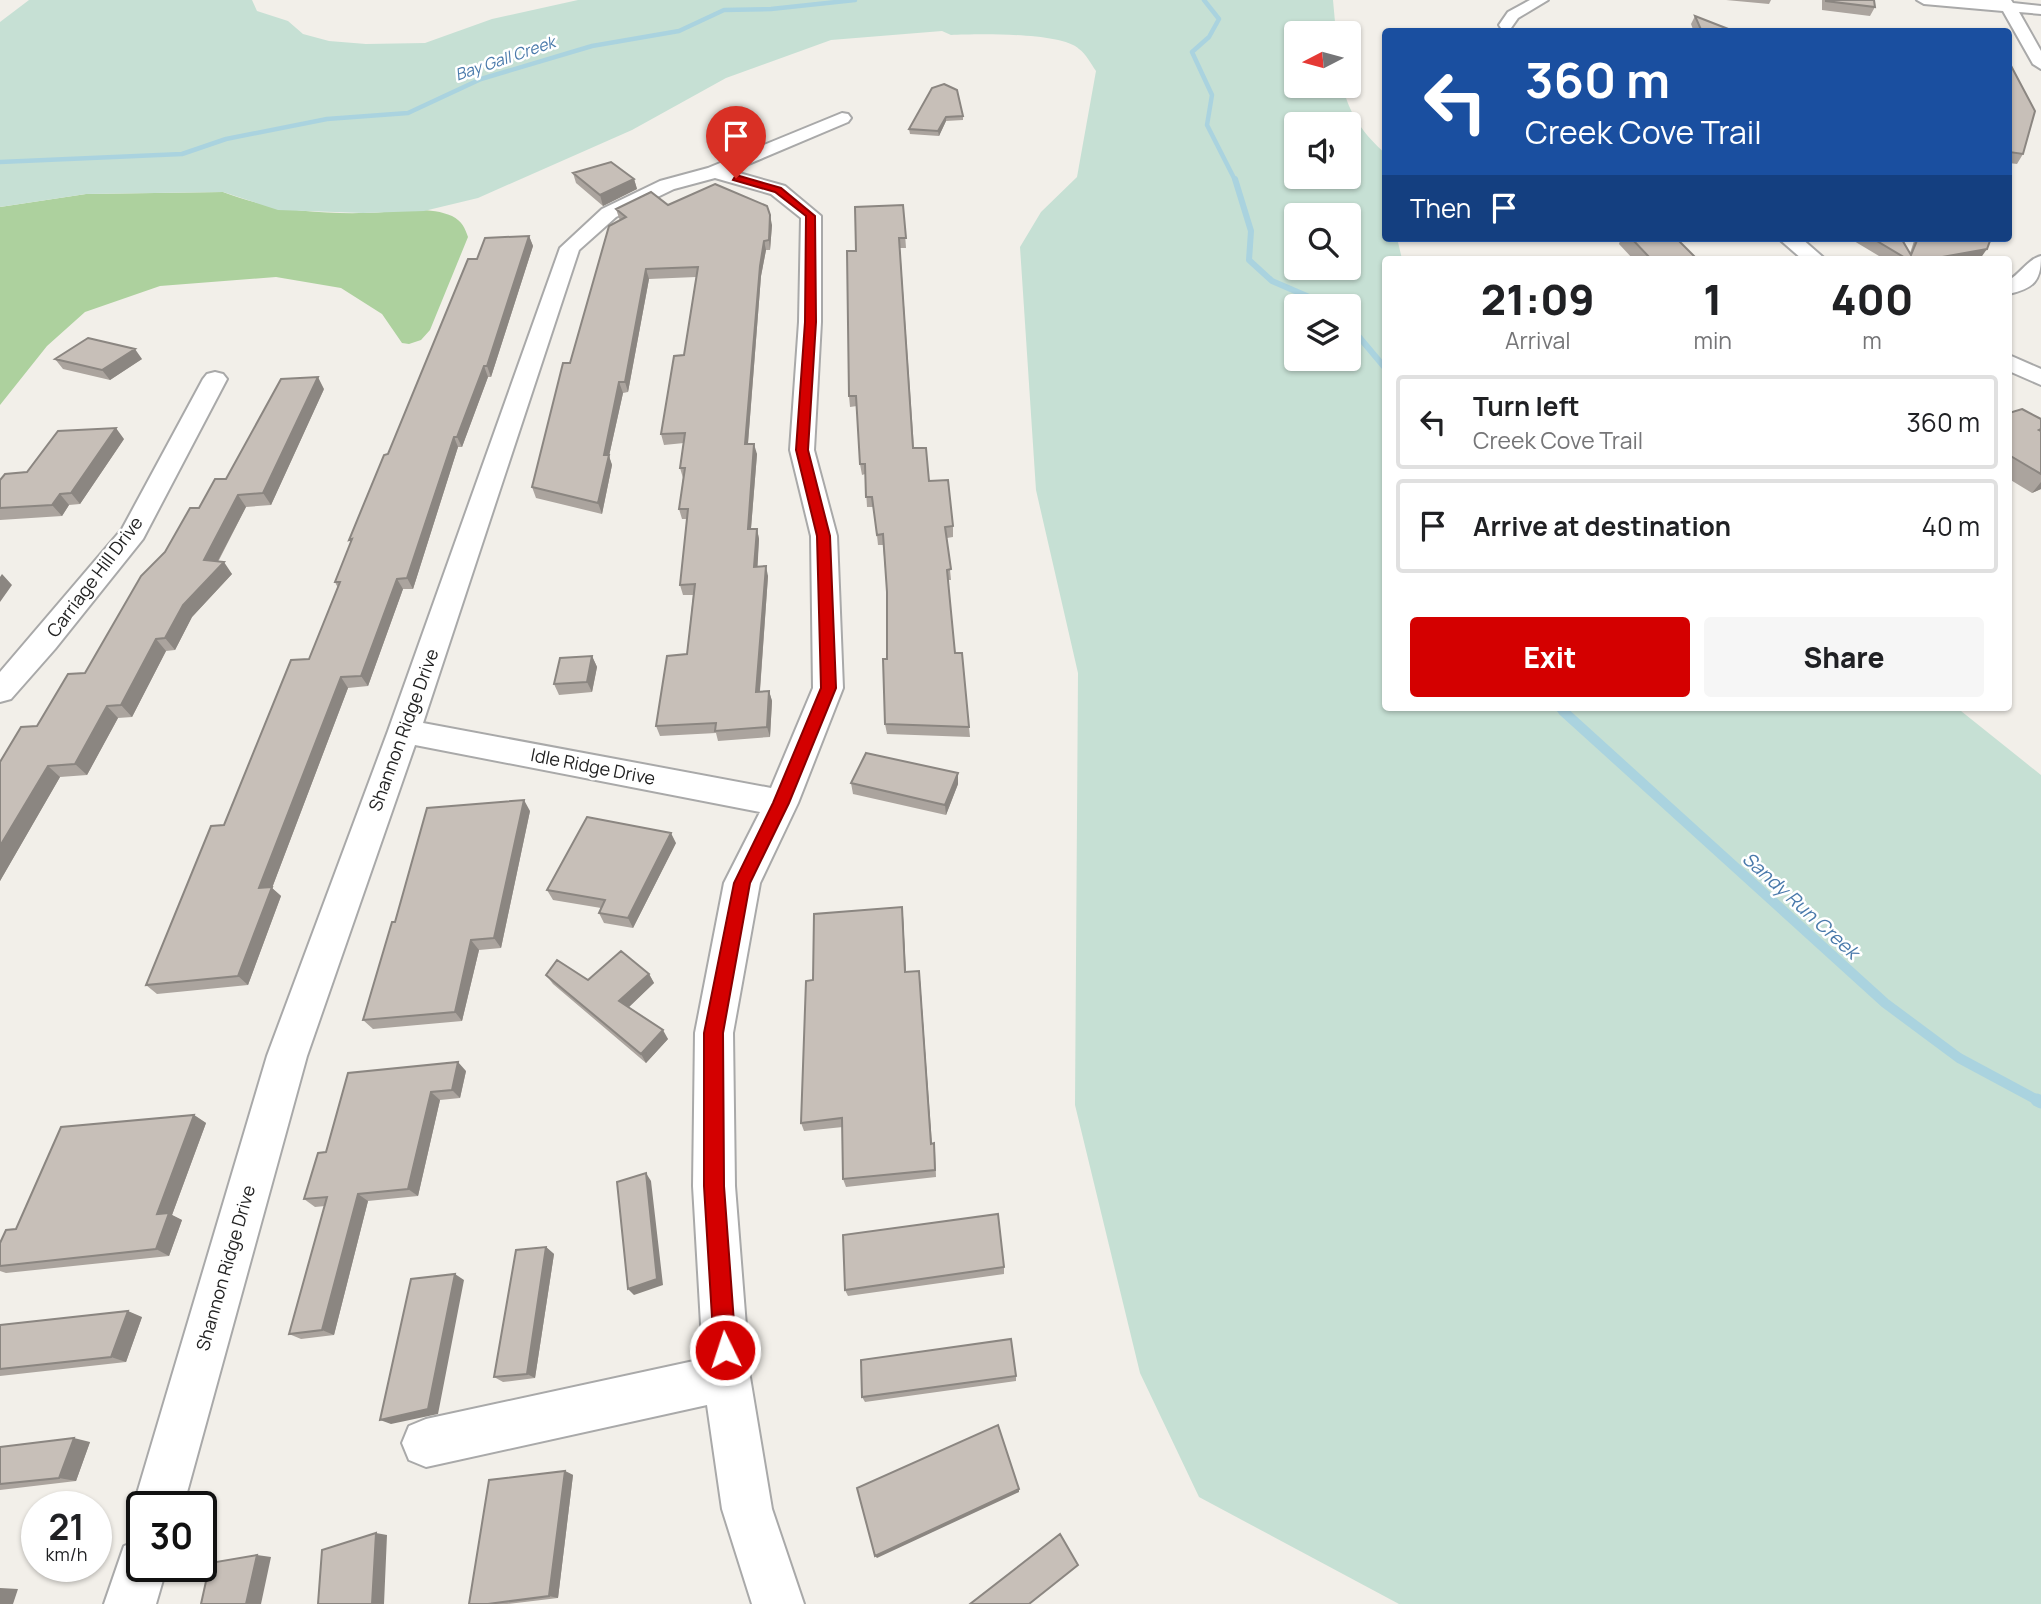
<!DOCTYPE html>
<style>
:root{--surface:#fff;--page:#f6f6f6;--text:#202124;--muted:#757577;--line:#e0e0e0;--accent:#d40000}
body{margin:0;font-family:Manrope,sans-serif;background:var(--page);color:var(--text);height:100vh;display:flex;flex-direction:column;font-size:26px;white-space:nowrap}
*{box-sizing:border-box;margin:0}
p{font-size:23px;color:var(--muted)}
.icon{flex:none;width:38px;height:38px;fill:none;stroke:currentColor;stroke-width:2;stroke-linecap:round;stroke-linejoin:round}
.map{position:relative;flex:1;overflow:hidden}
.drawer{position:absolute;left:1382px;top:256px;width:630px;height:455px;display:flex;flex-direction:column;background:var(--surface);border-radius:7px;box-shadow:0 2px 5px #0004}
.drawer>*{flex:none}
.guide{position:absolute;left:1382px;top:28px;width:630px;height:214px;border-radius:7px;box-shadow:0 2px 5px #0004;background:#1a4fa0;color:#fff;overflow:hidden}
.needle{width:46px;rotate:264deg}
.controls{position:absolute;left:1284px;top:21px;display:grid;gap:14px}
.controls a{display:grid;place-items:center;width:77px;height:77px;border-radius:7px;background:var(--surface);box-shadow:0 2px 5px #0004;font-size:35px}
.speed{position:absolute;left:21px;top:1491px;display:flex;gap:14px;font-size:35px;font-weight:700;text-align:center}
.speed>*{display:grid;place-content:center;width:91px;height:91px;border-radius:50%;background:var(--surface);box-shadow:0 2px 5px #0004;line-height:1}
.speed small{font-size:18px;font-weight:400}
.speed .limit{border:4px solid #111;border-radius:10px;background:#fff;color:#111}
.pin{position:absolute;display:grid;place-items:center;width:60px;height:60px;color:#fff;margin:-72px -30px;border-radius:50% 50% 50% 0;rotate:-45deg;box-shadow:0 0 7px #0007}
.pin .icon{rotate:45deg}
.me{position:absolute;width:77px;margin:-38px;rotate:356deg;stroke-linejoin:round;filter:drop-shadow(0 0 5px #0008)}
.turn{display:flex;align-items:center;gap:24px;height:147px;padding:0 28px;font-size:32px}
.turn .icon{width:91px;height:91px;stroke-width:2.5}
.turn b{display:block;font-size:49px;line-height:60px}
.then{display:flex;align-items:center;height:66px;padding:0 28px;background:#0003;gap:14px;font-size:26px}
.eta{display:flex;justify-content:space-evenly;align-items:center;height:119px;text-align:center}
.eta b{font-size:42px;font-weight:800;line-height:49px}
.primary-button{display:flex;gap:14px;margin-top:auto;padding:14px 28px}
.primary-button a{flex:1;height:80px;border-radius:7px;background:var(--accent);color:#fff;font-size:28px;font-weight:800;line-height:80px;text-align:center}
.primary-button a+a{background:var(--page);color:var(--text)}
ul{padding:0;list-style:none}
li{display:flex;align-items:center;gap:21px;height:94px;margin:0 14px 10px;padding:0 14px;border:4px solid var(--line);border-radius:7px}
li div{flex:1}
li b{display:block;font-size:26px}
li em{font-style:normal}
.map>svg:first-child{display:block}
</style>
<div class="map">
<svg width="2041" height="1604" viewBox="0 0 2041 1604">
<rect width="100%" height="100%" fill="#f2efe9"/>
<path fill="#add19e" d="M223 192C269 210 316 214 366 213 393 212 428 205 452 216 462 221 465 228 468 237L430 330 421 340 409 344 402 343 382 314 341 288 276 277 160 286 85 312 47 346 0 405V207L86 194Z"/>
<path fill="#c6e0d4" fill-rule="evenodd" d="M29 0H252L257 11 288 21 303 34 329 41 366 44 425 43 492 19 578 0H1333L1336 33H1297V86H1343C1348 113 1365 136 1386 154V238H1397L1402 259H1386V707H1956L2041 775V1604H1399L1199 1497 1140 1373 1075 1105 1078 673 1036 490 1020 247 1041 212 1077 177 1096 71C1091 64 1086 54 1079 49 1061 32 978 34 951 35L942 31 831 40 726 78 632 130 478 198 424 211 363 213 278 210 223 192 86 194 0 207V22ZM1297 124H1349V177H1297ZM1297 215H1349V268H1297ZM1297 306H1349V359H1297Z"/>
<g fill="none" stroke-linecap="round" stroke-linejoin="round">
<path stroke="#aad3df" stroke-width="4.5" d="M1204 0 1219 19 1209 37 1192 52 1212 95 1207 125 1235 180
M0 162 182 154 226 139 327 119 408 113 481 79 592 46 679 31 724 10 771 9 855 0"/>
<path stroke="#aad3df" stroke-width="6" d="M1235 179 1251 231 1249 260 1272 281 1330 306
M1349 325 1386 369"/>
<path stroke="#aad3df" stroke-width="8" d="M1558 707 1565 713"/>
<path stroke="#aad3df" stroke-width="10" d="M1563 711 1885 1003 1959 1058 2041 1102"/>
<path stroke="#aad3df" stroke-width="13" d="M2037 1100 2041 1102"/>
<g stroke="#a9a9a9" stroke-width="4">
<path id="minor" d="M1530 0H1548L1518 18 1511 28H1501L1499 25 1508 12Z
M1917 0H2011L2013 3 2041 6V14L2019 12 2041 51V69L2033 64 2003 11 1924 4Z
M842 113 848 114 851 118 848 122 732 171 785 186 821 216V322L814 450 837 536 843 688 798 803 760 883 733 1033 735 1186 750 1377 772 1509 804 1604H752L722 1509 707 1405 426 1467 409 1460 402 1443 409 1426 426 1419 703 1359 693 1186 695 1033 724 883 760 812 415 745 307 1056 183 1507H142L140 1525 133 1507 267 1056 388 731 560 248 602 209 660 181 708 168ZM715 178 771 194 801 218 799 322 790 450 811 536 813 688 771 788 423 723 579 250 616 217 674 189Z
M1778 238H1801L1825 259H1802Z
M2041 256C2041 281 2034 288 2009 294V280C2021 273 2028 259 2041 256Z
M2009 355 2041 369V385L2009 371Z
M215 372 223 374 227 379 143 539 55 649 11 699 0 702V672L122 529 203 379 207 374Z
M142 1539V1566H167L156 1604H104L124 1546Z"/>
</g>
<use href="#minor" fill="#fff" fill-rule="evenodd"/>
</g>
<path fill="#aba49e" d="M1726 0H1771L1769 4Z
M1822 0H1874L1875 7 1870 16 1822 10Z
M1695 16 1736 32H1694L1691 24Z
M2009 62 2023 154 2017 164 2009 163Z
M932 88 963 116V120L946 121 939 136 910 134 909 129Z
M573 173 634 179 637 189 603 206 576 183Z
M668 205 772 225 770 250H766L761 276 748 444 757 454 751 529H757L759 539 757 567 768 576 760 691H769L772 701 770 737 718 741 716 733 660 736 656 726 687 654 693 595H683L680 585 687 519H682L679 509 683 478 680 468 684 443 664 445 661 434 684 355 696 277 649 279 628 392 623 393 609 456 612 465 602 514 536 498 532 487 570 363 620 220 619 218 616 209Z
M903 205 906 248H900L914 448 929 481 953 526V537L947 538 951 580H948L955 653 969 727 970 737 887 734 885 724 887 659V592L883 545H878L874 507H867L865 474 862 475 860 464 857 406 850 407 849 396Z
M529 236 533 246 491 377H488L462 447H458L413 589H403L368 686 348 688 272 888 281 896 248 985 157 994 146 985 309 659 338 588 335 582 351 543 349 540 477 259Z
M1621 238H1676L1697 259H1633L1619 244Z
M1849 238H1901L1910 253 1915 238H1991L1980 259H1884Z
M55 359H142L110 380 63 369Z
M324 389 271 505 246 507 218 562 232 574 192 617 175 650 166 651 132 717 118 718 87 775 60 777 0 881V762L37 726 85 673 165 552 199 508 226 479Z
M2009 413 2041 419V489L2032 493 2009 479Z
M124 439 80 504 69 505 62 516 0 520V480L27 472Z
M592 656 597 667 592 692 559 695 554 684Z
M851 783 958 784 946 815 853 794Z
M530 811 501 948 479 950 462 1021 373 1029 363 1020 395 922Z
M676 843 633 928 604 923 599 913 601 908 553 900 547 890Z
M903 916 906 972 920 980 932 1144 935 1151 936 1177 846 1187 843 1179V1127L804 1131 801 1123 813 980Z
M649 974 654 983 628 1007 668 1039 646 1063 553 984 546 975 588 980Z
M466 1071 460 1098 440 1100 418 1196 368 1201 334 1335 301 1339 289 1334 325 1206 315 1207 304 1199 326 1152Z
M194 1115 206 1123 172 1215 182 1220 169 1256 6 1273 0 1271V1243Z
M546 1247 554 1254 535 1378 503 1382 494 1377Z
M1004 1267V1274L848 1296 845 1290Z
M142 1317 126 1362 0 1376V1325Z
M1016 1376V1381L865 1402 862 1397Z
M90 1442 76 1481 0 1490V1447Z
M565 1471 573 1475 558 1598 507 1604H469Z"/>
<path fill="#8b8681" d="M946 117V121L939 136 938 131Z
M634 179 637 189 603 206 600 195Z
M770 215 772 225 770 250 769 240Z
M529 236 533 246 491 377 487 366Z
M764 241 766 250 761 276 747 455 745 444 760 266Z
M1987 249 1980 259H1931Z
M646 269 649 279 628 392 625 382Z
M135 349 142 359 110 380 102 370Z
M484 366 488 377 462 447 457 437Z
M318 377 324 389 271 505 263 493Z
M619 382 623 393 609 456 612 465 602 514 598 503 604 455Z
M116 428 124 439 80 504 71 493Z
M454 437 458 447 413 589 407 578Z
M754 444 757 454 750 540 748 529Z
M2041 482V489L2032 493Z
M60 494 69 505 62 516 52 505Z
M238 495 246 507 212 572 204 560Z
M757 529 759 539 757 577 754 567Z
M224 562 232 574 192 617 175 650 165 638 183 605Z
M766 566 768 576 759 702 756 692Z
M2 574 12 585 0 602V577Z
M397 579 403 589 368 686 361 676Z
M156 639 166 651 132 717 121 705Z
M592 656 597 667 592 692 587 682Z
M341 677 348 688 272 888 281 896 248 985 238 976 259 888Z
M769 691 772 701 770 737 767 727Z
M107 706 118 718 87 775 75 764Z
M48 766 60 777 0 881V846Z
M958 773V784L946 815 945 805Z
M524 800 530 811 501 948 494 938Z
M671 833 676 843 633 928 628 918Z
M902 907 903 916 906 981 905 972Z
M471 940 479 950 462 1021 455 1012Z
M919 971 920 980 932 1151 931 1144Z
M649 974 654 983 625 1011 619 1001Z
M663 1030 668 1039 646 1063 641 1054Z
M458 1062 466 1071 460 1098 452 1090Z
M431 1092 440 1100 418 1196 408 1189Z
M194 1115 206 1123 172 1215 182 1220 169 1256 156 1249 157 1214Z
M646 1173 651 1181 663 1285 634 1295 628 1289Z
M358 1194 368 1201 334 1335 322 1330Z
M546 1247 554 1254 535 1378 527 1374Z
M455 1274 464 1280 438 1414 391 1424 380 1420Z
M128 1311 142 1317 126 1362 111 1357Z
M74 1438 90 1442 76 1481 59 1478Z
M565 1471 573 1475 558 1598 549 1596Z
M1019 1489V1492L877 1558 875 1556Z
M376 1533 387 1535 384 1604H372Z
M257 1555 271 1557 261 1604H246Z
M0 1588 18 1589 13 1604H0Z"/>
<path fill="#c7bfb8" stroke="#8b8681" stroke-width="2" d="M1826 0H1874L1875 7 1826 1Z
M1695 16 1736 32H1702Z
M2009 62 2035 111 2023 154 2009 152Z
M944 84 957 90 963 116 946 117 938 131 909 129 932 88Z
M611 162 634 179 600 195 573 173Z
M715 184 767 206 770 215 769 240 764 241 760 266 745 444H754L748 529H757L754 567 766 566 756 692 769 691 767 727 715 731 716 723 656 726 667 656 687 654 695 584 680 585 688 509H679L685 468H680L685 433 661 434 674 356 684 355 698 267 646 269 625 382H619L604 455H609L598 503 532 487 563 363H570L609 226 626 217 616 209 651 192 668 205Z
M903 205 906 238H899L913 448H926L929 481 948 480 953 526 945 527 951 569 947 570 955 653H962L969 727 885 724 883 659H887V592L883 534 877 535 872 497H866L865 464H860L856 396H849L847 251H856L855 207Z
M529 236 487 366H484L457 437H454L407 578 397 579 361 676 341 677 259 888 272 887 238 976 146 985 211 826 224 825 291 660 309 659 340 582H335L352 539 349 540 384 455 388 454 468 259H477L485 238Z
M1631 238H1676L1697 259H1651Z
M1872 238H1901L1911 255 1918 238H1991L1987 249 1931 259H1907Z
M88 338 135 349 102 370 55 359Z
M318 377 263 493 238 495 204 560 224 562 183 605 165 638 156 639 121 705 107 706 75 764 48 766 0 846V762L21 727 37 726 68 674 85 673 141 576 165 552 190 508H199L215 479H226L281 379Z
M2022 409 2041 419V429L2039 430 2041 431V474L2009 455V413Z
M116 428 71 493 60 494 52 505 0 508V480L5 474 27 472 58 431Z
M592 656 587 682 554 684 560 658Z
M866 753 958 773 945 805 851 783Z
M524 800 494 938 471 940 455 1012 363 1020 392 922H395L427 808Z
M587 817 671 833 628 918 599 913 605 900 547 890Z
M902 907 905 972 919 971 931 1144 934 1143 935 1170 843 1179 842 1118 801 1123 806 981 813 980 814 914Z
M621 951 649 974 619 1001 663 1030 641 1054 546 975 557 960 588 980Z
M458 1062 452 1090 431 1092 408 1189 358 1194 322 1330 289 1334 327 1197 304 1199 318 1153 326 1152 348 1073Z
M194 1115 157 1214 169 1213 156 1249 0 1266V1243L6 1230 16 1229 61 1127Z
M646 1173 657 1279 628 1289 617 1182Z
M998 1214 1004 1267 845 1290 843 1235Z
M546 1247 527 1374 494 1377 516 1250Z
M455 1274 428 1409 380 1420 411 1279Z
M128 1311 111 1357 0 1369V1325Z
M1011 1339 1016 1376 862 1397 861 1360Z
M998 1425 1019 1489 875 1556 857 1488Z
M74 1438 59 1478 0 1484V1447Z
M565 1471 549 1596 488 1604H469L489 1480Z
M376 1533 372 1604H318L322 1550Z
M1060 1534 1078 1565 1029 1604H970Z
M257 1555 246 1604H201L210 1563Z"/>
<path fill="#d40000" stroke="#8a0000" stroke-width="2" d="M736 175 781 188 815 216 816 322 808 450 830 536 836 688 789 803 750 883 723 1033 724 1186 736 1350 733 1357 725 1361 717 1357 714 1350 704 1186V1033L734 883 773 803 821 688 817 536 796 450 805 322 806 216 775 192 733 180Z"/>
<g text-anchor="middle" stroke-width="5" stroke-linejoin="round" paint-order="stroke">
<g font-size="16" font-style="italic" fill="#4a7aab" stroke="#fff">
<text transform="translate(505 58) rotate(-19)" y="6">Bay Gall Creek</text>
</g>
<g font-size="18" fill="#222" stroke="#fff">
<text transform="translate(95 577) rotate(-53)" y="6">Carriage Hill Drive</text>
<text transform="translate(404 730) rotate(-70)" y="6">Shannon Ridge Drive</text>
<text transform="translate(593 767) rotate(11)" y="6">Idle Ridge Drive</text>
<text transform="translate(226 1268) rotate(-74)" y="6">Shannon Ridge Drive</text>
</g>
<g font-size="19" font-style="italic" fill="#4a7aab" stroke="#fff">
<text transform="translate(1801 905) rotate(42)" y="7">Sandy Run Creek</text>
</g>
</g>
</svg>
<div class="controls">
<a><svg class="needle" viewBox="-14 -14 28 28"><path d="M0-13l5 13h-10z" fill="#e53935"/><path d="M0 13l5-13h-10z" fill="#757577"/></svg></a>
<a><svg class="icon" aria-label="sound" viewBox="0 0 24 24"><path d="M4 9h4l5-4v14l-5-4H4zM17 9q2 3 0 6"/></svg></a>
<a><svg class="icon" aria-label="search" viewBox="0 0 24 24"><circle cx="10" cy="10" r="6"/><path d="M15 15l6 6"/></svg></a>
<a><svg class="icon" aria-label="layers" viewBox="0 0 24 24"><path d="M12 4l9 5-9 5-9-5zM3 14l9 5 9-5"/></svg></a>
</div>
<div class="speed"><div>21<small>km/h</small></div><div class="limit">30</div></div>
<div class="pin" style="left:736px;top:178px;background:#d93025"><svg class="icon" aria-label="arrive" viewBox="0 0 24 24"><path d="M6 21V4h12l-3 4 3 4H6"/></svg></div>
<svg class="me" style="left:725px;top:1350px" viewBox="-20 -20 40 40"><circle r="17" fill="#d40000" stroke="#fff" stroke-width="3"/><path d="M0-11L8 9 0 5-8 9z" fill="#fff"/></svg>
<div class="guide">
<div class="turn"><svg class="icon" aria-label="left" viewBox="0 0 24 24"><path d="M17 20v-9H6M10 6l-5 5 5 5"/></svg><div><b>360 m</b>Creek Cove Trail</div></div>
<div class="then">Then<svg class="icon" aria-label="arrive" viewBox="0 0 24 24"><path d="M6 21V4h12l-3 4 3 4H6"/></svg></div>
</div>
<section class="drawer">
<div class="eta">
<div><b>21:09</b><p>Arrival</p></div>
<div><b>1</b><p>min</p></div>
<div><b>400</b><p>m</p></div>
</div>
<ul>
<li><svg class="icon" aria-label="left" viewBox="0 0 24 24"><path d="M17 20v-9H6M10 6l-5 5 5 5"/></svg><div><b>Turn left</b><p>Creek Cove Trail</p></div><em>360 m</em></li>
<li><svg class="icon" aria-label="arrive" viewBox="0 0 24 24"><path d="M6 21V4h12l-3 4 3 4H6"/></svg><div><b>Arrive at destination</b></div><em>40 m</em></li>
</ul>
<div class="primary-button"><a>Exit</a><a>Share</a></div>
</section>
</div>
